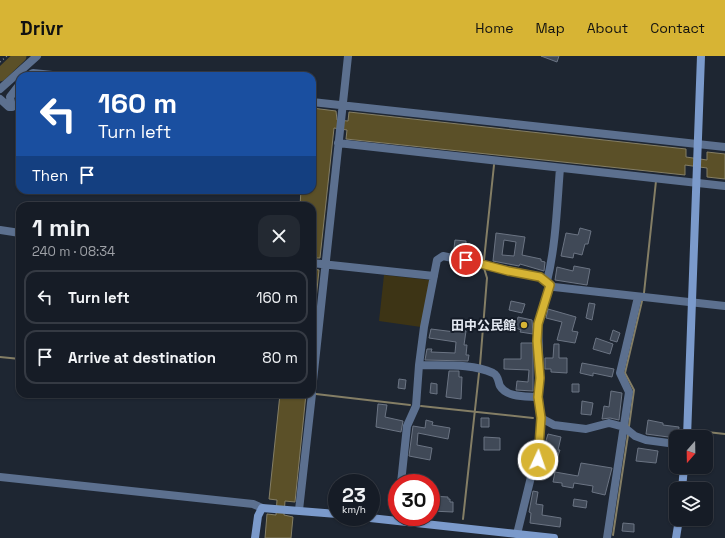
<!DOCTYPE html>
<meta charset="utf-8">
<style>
:root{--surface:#161c26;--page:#232932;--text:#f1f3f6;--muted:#9ea1a7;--line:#353a43;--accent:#d7b434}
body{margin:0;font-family:"Space Grotesk","Noto Sans JP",sans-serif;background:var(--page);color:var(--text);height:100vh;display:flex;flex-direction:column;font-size:15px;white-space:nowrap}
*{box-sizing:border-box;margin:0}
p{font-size:13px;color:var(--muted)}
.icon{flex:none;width:22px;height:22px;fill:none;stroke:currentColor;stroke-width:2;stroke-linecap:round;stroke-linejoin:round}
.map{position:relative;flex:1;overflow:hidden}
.details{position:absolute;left:16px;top:146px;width:300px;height:196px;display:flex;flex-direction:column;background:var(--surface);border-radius:12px;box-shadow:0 1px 3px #0004,0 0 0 1px var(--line)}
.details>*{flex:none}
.top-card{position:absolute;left:16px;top:16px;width:300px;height:122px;border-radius:12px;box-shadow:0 1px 3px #0004,0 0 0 1px var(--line);background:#1a4fa0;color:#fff;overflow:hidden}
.needle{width:26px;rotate:200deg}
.tools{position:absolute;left:669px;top:374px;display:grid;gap:8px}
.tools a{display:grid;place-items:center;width:44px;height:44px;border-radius:8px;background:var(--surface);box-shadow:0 1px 3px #0004,0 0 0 1px var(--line);font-size:20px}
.speed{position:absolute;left:328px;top:418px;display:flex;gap:8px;font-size:20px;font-weight:700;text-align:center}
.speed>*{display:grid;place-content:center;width:52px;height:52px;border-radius:50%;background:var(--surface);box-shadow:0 1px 3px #0004,0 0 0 1px var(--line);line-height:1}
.speed small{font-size:10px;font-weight:400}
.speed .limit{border:6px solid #d22;background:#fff;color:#111}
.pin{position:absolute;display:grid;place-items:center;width:34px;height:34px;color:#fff;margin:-17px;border:2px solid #fff;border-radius:50%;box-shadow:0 1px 4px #0007}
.me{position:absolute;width:44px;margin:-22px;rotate:3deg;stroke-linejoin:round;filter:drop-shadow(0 0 3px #0008)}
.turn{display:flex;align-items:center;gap:14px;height:84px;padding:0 16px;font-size:18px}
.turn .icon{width:52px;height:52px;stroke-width:2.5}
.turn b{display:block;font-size:28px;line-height:34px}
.then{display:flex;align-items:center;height:38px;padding:0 16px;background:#0003;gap:8px;font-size:15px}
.round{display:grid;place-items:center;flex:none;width:42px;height:42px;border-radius:12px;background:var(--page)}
.head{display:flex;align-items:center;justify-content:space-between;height:68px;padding:0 16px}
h1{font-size:24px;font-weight:800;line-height:30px}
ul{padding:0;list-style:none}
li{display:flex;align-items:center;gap:12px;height:54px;margin:0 8px 6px;padding:0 8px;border:2px solid var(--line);border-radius:12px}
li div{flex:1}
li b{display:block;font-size:15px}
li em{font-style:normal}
header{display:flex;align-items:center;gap:24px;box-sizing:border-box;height:56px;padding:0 20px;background:var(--accent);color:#111}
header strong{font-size:19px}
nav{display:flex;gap:22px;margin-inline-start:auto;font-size:14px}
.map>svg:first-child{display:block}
</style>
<header>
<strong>Drivr</strong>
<nav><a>Home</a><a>Map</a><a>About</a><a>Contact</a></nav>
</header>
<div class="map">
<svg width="725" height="482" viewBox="0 0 725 482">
<rect width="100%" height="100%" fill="#1e2632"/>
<path fill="#3d3415" d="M384 219 430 224 421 271 379 265Z"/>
<path fill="#5b5028" stroke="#847e65" d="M312 52 336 55 337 64 348 65 349 56 686 93V101L707 104V96L725 98V123L707 121V112L685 109V119L346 83 347 74 334 72 320 202H312V203V150H300L301 134H312Z
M312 213 319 214 312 282Z
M280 338H306L295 446 285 445 284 459 293 461 291 482H265L267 458 276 459 277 444 269 443Z"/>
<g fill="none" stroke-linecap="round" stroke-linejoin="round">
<path stroke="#847e65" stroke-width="2" d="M484 204 494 109
M644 237 656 125
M0 301 20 303
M480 309 487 222 484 212
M316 338 410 349
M421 350 533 362
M629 370 634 334 625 317 642 245
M698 375 725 378
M463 463 479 317
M613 479 628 379"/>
<path stroke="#5b5028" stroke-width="13" d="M0 19 20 0"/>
</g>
<path fill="#404957" stroke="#6b7483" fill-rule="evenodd" d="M541 0H559L557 6Z
M580 172 591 175 588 188H585L582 199 574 197 573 202 561 200 566 177 578 179Z
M496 177 525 181 522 199 541 203V205L545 206 544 215 520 208 519 210 493 205ZM504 184 516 186 514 200 502 199Z
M455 184 466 185V188H470V197L459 196V192H454Z
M574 210 590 213 587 229 555 224 557 211 573 215Z
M511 245 525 248 522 257 509 254Z
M589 247 595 248 592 264 586 262Z
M548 253 576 261 572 275 578 276 575 287 557 284 562 266 546 262Z
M518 261 532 264 533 278 520 276 521 274 516 272Z
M431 273 455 276V273L466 275 464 289H467L466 299H469L468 305 425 304 427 293H432L431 296 455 297 456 286 429 282Z
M613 274 620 277 617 286 610 284Z
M596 282 613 288 610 298 593 293Z
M521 287H533V335L516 334 517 325 528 326 529 314 504 313V303H521Z
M554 288H559V302H567V317L551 316V313H545V302H553Z
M582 307 614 313 612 321 593 317V320L580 317Z
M449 315H459V321H462L461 343 446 341Z
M399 323 406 324 405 333 398 332Z
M431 327 437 328V338L430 337Z
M572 328H579V336H572Z
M611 335 622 337 619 364 610 362 602 363 604 350 609 351Z
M582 345 593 347 591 359 581 358Z
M378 348 387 349 385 361 403 365 401 376 376 371Z
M481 362H489V371H481Z
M426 364 433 366 432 369 450 372 448 383 418 377 417 389 432 392 430 404 409 400 413 370 425 372Z
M648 364 663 367V369L679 371 678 381 676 382 646 378Z
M548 378 561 381 558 394H560L554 410 543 405 548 388H545Z
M484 381 500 382V394H484Z
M638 392 658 395 656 407 636 405Z
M581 407 612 412 605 439 592 436 593 430 574 427 573 432 562 430V427L553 426 555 416 578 420Z
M533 435 538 436 536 448 543 449 542 459 561 462 560 471 530 467 531 457 529 456Z
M431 440 448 441V443H450V446H453V456L431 455Z
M574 443 587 445 586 452 573 450Z
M623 467 634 468V476L622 475Z"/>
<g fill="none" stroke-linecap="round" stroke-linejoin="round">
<path stroke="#858c96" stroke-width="1.5" stroke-dasharray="1 3" stroke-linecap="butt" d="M0 6 7 0"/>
<path stroke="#5c708f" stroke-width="8" d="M28 20 33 17 62 20
M0 33 37 0
M0 43 9 51H12
M312 46 725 91
M12 51 10 41 20 28
M338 87 725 130
M0 174 20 177
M312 207 434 220
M547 225C556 189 557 149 560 112
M419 309C442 310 471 307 493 317 499 320 498 326 500 330 507 342 527 340 538 341
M312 334 348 0
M541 362 554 369 586 373 609 367 624 371 635 380 646 384 676 388
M0 421 253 448 262 452
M401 427 407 370 416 350 419 309 424 271 437 204 443 200 540 221 554 231 725 250
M299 454 312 338
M517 478 531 421 538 404 541 362 538 341 540 322 538 268 550 229
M607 482 629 336 620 317 638 241"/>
<path stroke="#7b9acb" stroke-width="8" d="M687 381 701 0
M682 433 684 411
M361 461 554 482
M255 482 258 460 262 452 337 458
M676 482 679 463"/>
</g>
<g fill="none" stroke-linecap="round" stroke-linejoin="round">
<g stroke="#8c7522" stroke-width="10">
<path id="route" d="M466 204 508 215 540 221 550 229 538 268 537 285 540 322 538 341 541 362 538 404"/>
</g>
<use href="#route" stroke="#d7b434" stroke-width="7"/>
</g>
<circle fill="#d7b434" stroke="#151c28" stroke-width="1.5" cx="524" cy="269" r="4"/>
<g text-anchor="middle" stroke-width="4" stroke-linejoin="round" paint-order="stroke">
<g font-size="13" font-weight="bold" fill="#e5eaf3" stroke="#151c28" text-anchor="end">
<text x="516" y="274">田中公民館</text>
</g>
</g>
</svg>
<div class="tools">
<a><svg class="needle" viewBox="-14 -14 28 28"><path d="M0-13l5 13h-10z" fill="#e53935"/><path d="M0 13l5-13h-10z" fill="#9ea1a7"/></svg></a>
<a><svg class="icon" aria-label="layers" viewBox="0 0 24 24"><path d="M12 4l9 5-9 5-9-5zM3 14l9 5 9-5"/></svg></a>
</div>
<div class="speed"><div>23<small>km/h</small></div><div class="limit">30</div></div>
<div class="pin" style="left:466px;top:204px;background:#d93025"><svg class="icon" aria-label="arrive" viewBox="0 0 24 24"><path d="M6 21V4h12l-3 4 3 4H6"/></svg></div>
<svg class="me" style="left:538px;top:404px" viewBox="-20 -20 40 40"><circle r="17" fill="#d7b434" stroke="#fff" stroke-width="3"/><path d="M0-11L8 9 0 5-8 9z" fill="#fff"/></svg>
<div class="top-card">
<div class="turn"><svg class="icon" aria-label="left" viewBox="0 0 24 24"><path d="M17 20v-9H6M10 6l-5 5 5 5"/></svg><div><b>160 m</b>Turn left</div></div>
<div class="then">Then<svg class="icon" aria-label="arrive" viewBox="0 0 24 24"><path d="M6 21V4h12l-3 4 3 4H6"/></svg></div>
</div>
<section class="details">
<div class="head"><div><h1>1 min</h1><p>240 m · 08:34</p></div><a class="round"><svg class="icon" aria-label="close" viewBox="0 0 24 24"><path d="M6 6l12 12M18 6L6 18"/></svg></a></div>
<ul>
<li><svg class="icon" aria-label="left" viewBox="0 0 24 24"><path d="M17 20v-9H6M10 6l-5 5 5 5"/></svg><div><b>Turn left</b></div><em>160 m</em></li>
<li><svg class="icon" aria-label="arrive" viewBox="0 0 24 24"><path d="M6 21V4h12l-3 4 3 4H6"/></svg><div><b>Arrive at destination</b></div><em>80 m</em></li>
</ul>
</section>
</div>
